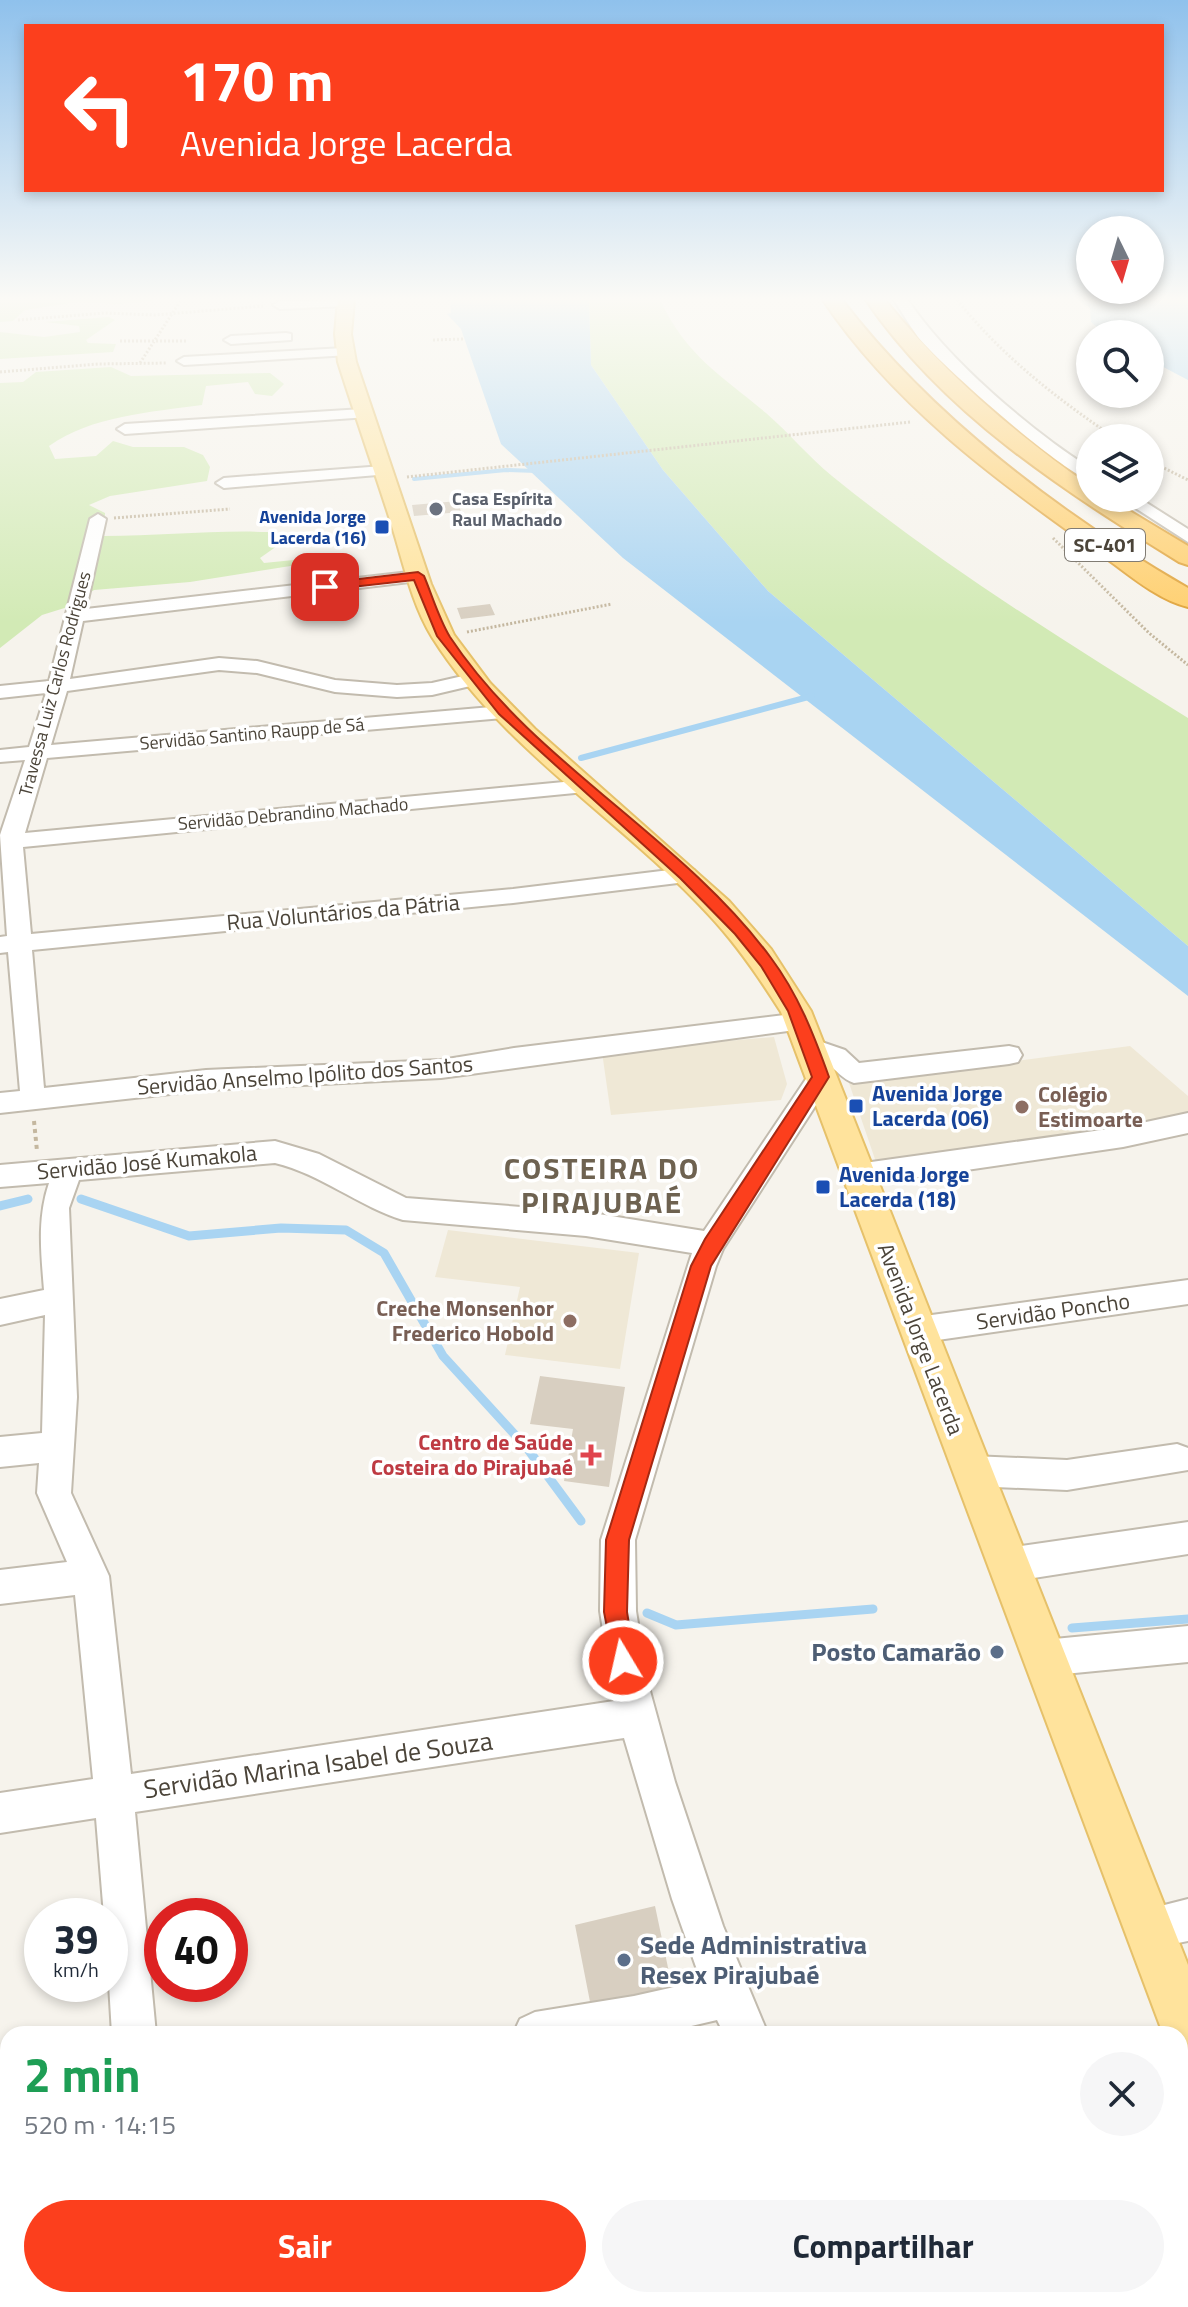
<!DOCTYPE html>
<html lang="pt">
<meta charset="utf-8">
<style>
:root{--surface:#fff;--page:#f6f6f7;--text:#1f2937;--muted:#747a83;--accent:#fc3f1d}
body{margin:0;font-family:"Titillium Web",sans-serif;background:var(--page);color:var(--text);height:100vh;display:flex;flex-direction:column;font-size:30px;white-space:nowrap}
*{box-sizing:border-box;margin:0}
p{font-size:26px;color:var(--muted)}
.icon{flex:none;width:44px;height:44px;fill:none;stroke:currentColor;stroke-width:2;stroke-linecap:round;stroke-linejoin:round}
.map{position:relative;flex:1;overflow:hidden}
.panel{position:absolute;left:0px;top:2026px;width:1188px;height:282px;display:flex;flex-direction:column;background:var(--surface);border-radius:24px 24px 0 0;box-shadow:0 4px 12px #0003}
.panel>*{flex:none}
.banner{position:absolute;left:24px;top:24px;width:1140px;height:168px;border-radius:0px;box-shadow:0 4px 12px #0003;background:#fc3f1d;color:#fff;overflow:hidden}
.needle{width:52px;rotate:175deg}
.controls{position:absolute;left:1076px;top:216px;display:grid;gap:16px}
.controls a{display:grid;place-items:center;width:88px;height:88px;border-radius:50%;background:var(--surface);box-shadow:0 4px 12px #0003;font-size:40px}
.speed{position:absolute;left:24px;top:1898px;display:flex;gap:16px;font-size:40px;font-weight:700;text-align:center}
.speed>*{display:grid;place-content:center;width:104px;height:104px;border-radius:50%;background:var(--surface);box-shadow:0 4px 12px #0003;line-height:1}
.speed small{font-size:20px;font-weight:400}
.speed .limit{border:12px solid #d22;background:#fff;color:#111}
.pin{position:absolute;display:grid;place-items:center;width:68px;height:68px;color:#fff;margin:-34px;border-radius:16px;box-shadow:0 4px 12px #0006}
.me{position:absolute;width:88px;margin:-44px;rotate:351deg;stroke-linejoin:round;filter:drop-shadow(0 0 6px #0008)}
.turn{display:flex;align-items:center;gap:28px;height:168px;padding:0 24px;font-size:36px}
.turn .icon{width:104px;height:104px;stroke-width:2.5}
.turn b{display:block;font-size:56px;line-height:68px}
.round{display:grid;place-items:center;flex:none;width:84px;height:84px;border-radius:42px;background:var(--page)}
.headline{display:flex;align-items:center;justify-content:space-between;height:136px;padding:0 24px}
h1{font-size:48px;font-weight:700;line-height:60px;color:#1e9e55}
.button{display:flex;gap:16px;margin-top:auto;padding:16px 24px}
.button a{flex:1;height:92px;border-radius:48px;background:var(--accent);color:#fff;font-size:32px;font-weight:700;line-height:92px;text-align:center}
.button a+a{background:var(--page);color:var(--text)}
.map>svg:first-child{display:block}
</style>
<div class="map">
<svg width="1188" height="2307" viewBox="0 0 1188 2307">
<rect width="100%" height="100%" fill="#f6f3ec"/>
<path fill="#efe8d6" d="M774 1037 787 1084 781 1100 611 1115 602 1052Z
M1130 1046 1188 1096V1117L878 1168 849 1083Z
M448 1230 639 1253 620 1369 505 1355 520 1287 435 1277Z"/>
<path fill="#d2eab5" d="M0 300H151L155 301 119 304 77 302 25 310 13 321 0 322Z
M589 300H660C688 358 720 374 766 413 789 433 809 457 832 476 943 566 1067 643 1188 718V946L768 591 663 470 591 365Z
M109 317 115 320 86 340 88 343 116 344 113 352 0 359V332L44 337 80 332 79 326 45 322Z
M111 367 131 376 270 373 284 384 272 396 255 394 248 382 206 386 202 405C151 412 91 416 49 446L55 459 96 456 113 441 133 447H184L203 455 210 467 207 481 110 496 89 505 105 513 104 536C159 536 213 530 268 532L277 546 260 558 264 563 323 557 322 561 190 582 94 590 71 606 42 615 0 648V383L23 382 36 372Z
M0 2242H8V2300H124L131 2307H0Z"/>
<path fill="#a9d4f2" d="M445 300H589L591 365 663 470 768 591 1188 946V996L623 558 501 444 461 329 447 314 451 313 450 301Z
M1078 300H1188V380L1150 360V334H1105L1091 322 1090 308Z"/>
<g fill="none" stroke-linecap="round" stroke-linejoin="round">
<path stroke="#a9d4f2" stroke-width="4" d="M414 479 506 470 537 471"/>
<path stroke="#a9d4f2" stroke-width="6" d="M581 758 812 696"/>
<path stroke="#a9d4f2" stroke-width="9" d="M81 1199 189 1236 281 1228 346 1230 384 1253 443 1356 527 1448 581 1521
M0 1206 28 1199
M647 1613 676 1625 873 1609
M1072 1628 1188 1619"/>
</g>
<path fill="#d8cfc1" d="M458 501 461 512 414 516 412 505Z
M490 604 495 615 461 619 457 608Z
M540 1376 625 1387 609 1487 564 1481 573 1429 530 1424Z
M655 1906 674 1996 592 2012 575 1925Z"/>
<g fill="none" stroke-linecap="round" stroke-linejoin="round">
<g stroke="#c2bbae" stroke-width="4">
<path id="minor" d="M351 300V305L346 306 280 309 273 305 280 301Z
M894 300H908C947 359 1030 430 1090 468V480C1061 472 940 364 918 337 909 325 902 312 894 300Z
M286 333 291 334V340L231 344 224 340 231 336Z
M344 348 349 349V355L184 365 177 361 184 357Z
M363 409 371 414 368 417 125 434 117 429 125 424Z
M383 466 389 468V474L224 488 216 483 224 478Z
M1120 498H1139L1188 529V542Z
M98 514 106 519 86 609 418 571 427 576 418 581 83 621 70 679 219 658 257 661 335 680 397 685 432 683 476 673 486 679 483 683 432 695 397 697 335 692 257 673 219 670 67 691 51 745 503 706 513 712 503 718 47 758 25 833 585 780 596 786 585 792 23 847 31 934 513 889 686 868 694 870 698 875 694 880 686 882 513 903 32 950 44 1088 206 1070 441 1060 514 1048 801 1013 810 1016 814 1022 810 1028 441 1078 206 1090 0 1113V1093L20 1091 8 952 0 953V937L7 936 0 835 25 760 0 762V750L29 747 46 693 0 698V686L49 681 90 519Z
M810 1038 845 1050 859 1063 1009 1046 1018 1048 1022 1055 1018 1062 1009 1064 854 1083C842 1079 837 1070 826 1063 815 1057 804 1058 797 1047L801 1040Z
M821 1067 830 1070 834 1077 723 1249 716 1266 635 1540 636 1611 647 1680 675 1782 723 1926 768 2034H724L717 2020 657 2034H513L520 2019 535 2012 634 1996 701 1981 672 1899 624 1738 135 1812 156 2034H112L109 1984 110 1916H104L96 1818 0 1833V1793L93 1779 75 1595 0 1604V1570L67 1562 37 1493 39 1463 0 1467V1437L42 1433 45 1315 0 1325V1299L44 1290C41 1252 37 1219 49 1183L0 1187V1165L275 1141 319 1154 406 1198 586 1212 704 1231 812 1070ZM275 1163C321 1174 358 1206 403 1220L586 1236 692 1253 601 1540 600 1611 614 1701 131 1774 109 1576 71 1493 77 1397 69 1208 79 1180Z
M1188 1113V1133L1123 1147 857 1186 847 1183 843 1175 847 1167 857 1164 1123 1127Z
M1188 1280V1304L917 1343 906 1339 901 1330 906 1321 917 1317Z
M1177 1444 1188 1448V1470L1067 1490 972 1486 960 1482 955 1471 960 1460 972 1456 1067 1460Z
M1188 1522V1554L1008 1582 996 1577 990 1565 996 1553 1008 1548Z
M1188 1626V1662L1044 1676 1031 1671 1026 1658 1031 1645 1044 1640Z
M1188 1899V1941L1148 1949 1133 1943 1127 1928 1133 1913Z
M8 2098V2142L0 2144V2100Z
M153 2300H201L202 2307H154Z
M903 2300H953L956 2307H906Z"/>
</g>
<g stroke="#e6c16a" stroke-width="4">
<path id="major" d="M338 300H354L351 334 356 362 431 584 454 635 490 683 535 729 729 901 771 949 811 1011 1188 1965V2057L1180 2054V2034H1163L1162 2031 781 1012C759 977 737 945 709 915 620 818 503 750 432 637 411 602 403 561 391 523 374 469 355 416 338 362L335 334Z"/>
</g>
<g stroke="#e0a43c" stroke-width="4">
<path id="highway" d="M823 300H842C931 416 1061 515 1188 588V607C1155 599 1122 569 1095 550 994 479 892 403 823 300Z
M866 300H885C944 373 1013 432 1090 486V498H1108L1188 546V565L1179 562C1064 491 944 414 866 300Z"/>
</g>
<path stroke="#c4b79f" stroke-width="3" stroke-dasharray="2 2" stroke-linecap="butt" d="M957 300C1002 356 1056 398 1115 438
M18 320 105 313 155 315 263 306
M433 340 463 339
M120 341H186
M140 363 181 300
M0 372 98 364 167 363
M1150 461 1188 480
M407 477 910 422
M114 518 230 509
M1053 538 1149 633 1188 665
M467 632 612 604"/>
<path stroke="#c4b79f" stroke-width="4" stroke-dasharray="4 4" stroke-linecap="butt" d="M34 1121 37 1151"/>
<use href="#minor" fill="#fff" fill-rule="evenodd"/>
<use href="#major" fill="#ffe39c" fill-rule="evenodd"/>
<use href="#highway" fill="#ffcf6e" fill-rule="evenodd"/>
</g>
<linearGradient id="sky" x2="0" y2="1"><stop stop-color="#8fc1ec"/><stop offset="0.48" stop-color="#fbfaf6"/><stop offset="1" stop-color="#fbfaf6" stop-opacity="0"/></linearGradient>
<rect width="1188" height="623" fill="url(#sky)"/>
<path fill="#fc3f1d" stroke="#a42913" stroke-width="2" d="M418 572 424 576C432 595 439 619 450 637 534 764 681 836 771 958 798 994 814 1035 829 1077L711 1266 629 1540 627 1612 635 1661 632 1669 623 1672 615 1669 604 1612 606 1540 691 1266 705 1239 812 1077 788 1011 761 966 735 934 680 878 499 714 437 636 414 580 325 590 319 587 325 583Z"/>
<circle fill="#6b7280" stroke="#fff" stroke-width="3" cx="436" cy="509" r="8"/>
<g fill="#1a4fb4" stroke="#fff" stroke-width="3">
<rect x="374" y="519" width="16" height="16" rx="4"/>
<rect x="848" y="1098" width="16" height="16" rx="4"/>
<rect x="815" y="1179" width="16" height="16" rx="4"/>
</g>
<g fill="#8d6e63" stroke="#fff" stroke-width="3">
<circle cx="1022" cy="1107" r="8"/>
<circle cx="570" cy="1321" r="8"/>
</g>
<path fill="#e0444e" stroke="#fff" stroke-width="3" d="M587 1443h8v8h8v8h-8v8h-8v-8h-8v-8h8z"/>
<g fill="#5c6f8a" stroke="#fff" stroke-width="3">
<circle cx="997" cy="1652" r="8"/>
<circle cx="624" cy="1960" r="8"/>
</g>
<g text-anchor="middle" stroke-width="7" stroke-linejoin="round" paint-order="stroke">
<g font-size="18" font-weight="bold" fill="#5b616d" stroke="#fff" text-anchor="start">
<text x="452" y="505">Casa Espírita<tspan x="452" dy="21">Raul Machado</tspan></text>
</g>
<g font-size="18" font-weight="bold" fill="#164399" stroke="#fff" text-anchor="end">
<text x="366" y="523">Avenida Jorge<tspan x="366" dy="21">Lacerda (16)</tspan></text>
</g>
<g font-size="18" fill="#4b4439" stroke="#fff">
<text transform="translate(55 684) rotate(-75)" y="6">Travessa Luiz Carlos Rodrigues</text>
<text transform="translate(252 734) rotate(-5)" y="6">Servidão Santino Raupp de Sá</text>
<text transform="translate(293 814) rotate(-5)" y="6">Servidão Debrandino Machado</text>
</g>
<rect fill="#fff" stroke="#817c74" stroke-width="2" x="1065" y="529" width="80" height="32" rx="6"/>
<g font-size="20" font-weight="bold" fill="#4b4439">
<text x="1105" y="552">SC-401</text>
</g>
<g font-size="22" fill="#4b4439" stroke="#fff">
<text transform="translate(343 912) rotate(-5)" y="8">Rua Voluntários da Pátria</text>
<text transform="translate(305 1075) rotate(-4)" y="8">Servidão Anselmo Ipólito dos Santos</text>
<text transform="translate(147 1162) rotate(-5)" y="8">Servidão José Kumakola</text>
<text transform="translate(1053 1311) rotate(-8)" y="8">Servidão Poncho</text>
<text transform="translate(921 1339) rotate(69)" y="8">Avenida Jorge Lacerda</text>
</g>
<g font-size="22" font-weight="bold" fill="#164399" stroke="#fff" text-anchor="start">
<text x="872" y="1101">Avenida Jorge<tspan x="872" dy="25">Lacerda (06)</tspan></text>
<text x="839" y="1182">Avenida Jorge<tspan x="839" dy="25">Lacerda (18)</tspan></text>
</g>
<g font-size="22" font-weight="bold" fill="#785e54" stroke="#fff" text-anchor="start">
<text x="1038" y="1102">Colégio<tspan x="1038" dy="25">Estimoarte</tspan></text>
<text x="554" y="1316" text-anchor="end">Creche Monsenhor<tspan x="554" dy="25">Frederico Hobold</tspan></text>
</g>
<g font-size="22" font-weight="bold" fill="#be3a42" stroke="#fff" text-anchor="end">
<text x="573" y="1450">Centro de Saúde<tspan x="573" dy="25">Costeira do Pirajubaé</tspan></text>
</g>
<g font-size="26" font-weight="bold" fill="#4e5e75" stroke="#fff" text-anchor="end">
<text x="981" y="1661">Posto Camarão</text>
<text x="640" y="1954" text-anchor="start">Sede Administrativa<tspan x="640" dy="30">Resex Pirajubaé</tspan></text>
</g>
<g font-size="26" fill="#4b4439" stroke="#fff">
<text transform="translate(318 1765) rotate(-8)" y="9">Servidão Marina Isabel de Souza</text>
</g>
<g font-size="30" font-weight="bold" letter-spacing="2" fill="#6e6250" stroke="#fff">
<text x="602" y="1179">COSTEIRA DO<tspan x="602" dy="34">PIRAJUBAÉ</tspan></text>
</g>
</g>
</svg>
<div class="controls">
<a><svg class="needle" viewBox="-14 -14 28 28"><path d="M0-13l5 13h-10z" fill="#e53935"/><path d="M0 13l5-13h-10z" fill="#747a83"/></svg></a>
<a><svg class="icon" aria-label="search" viewBox="0 0 24 24"><circle cx="10" cy="10" r="6"/><path d="M15 15l6 6"/></svg></a>
<a><svg class="icon" aria-label="layers" viewBox="0 0 24 24"><path d="M12 4l9 5-9 5-9-5zM3 14l9 5 9-5"/></svg></a>
</div>
<div class="speed"><div>39<small>km/h</small></div><div class="limit">40</div></div>
<div class="pin" style="left:325px;top:587px;background:#d93025"><svg class="icon" aria-label="arrive" viewBox="0 0 24 24"><path d="M6 21V4h12l-3 4 3 4H6"/></svg></div>
<svg class="me" style="left:623px;top:1661px" viewBox="-20 -20 40 40"><circle r="17" fill="#fc3f1d" stroke="#fff" stroke-width="3"/><path d="M0-11L8 9 0 5-8 9z" fill="#fff"/></svg>
<div class="banner">
<div class="turn"><svg class="icon" aria-label="left" viewBox="0 0 24 24"><path d="M17 20v-9H6M10 6l-5 5 5 5"/></svg><div><b>170 m</b>Avenida Jorge Lacerda</div></div>
</div>
<section class="panel">
<div class="headline"><div><h1>2 min</h1><p>520 m · 14:15</p></div><a class="round"><svg class="icon" aria-label="close" viewBox="0 0 24 24"><path d="M6 6l12 12M18 6L6 18"/></svg></a></div>
<div class="button"><a>Sair</a><a>Compartilhar</a></div>
</section>
</div>
